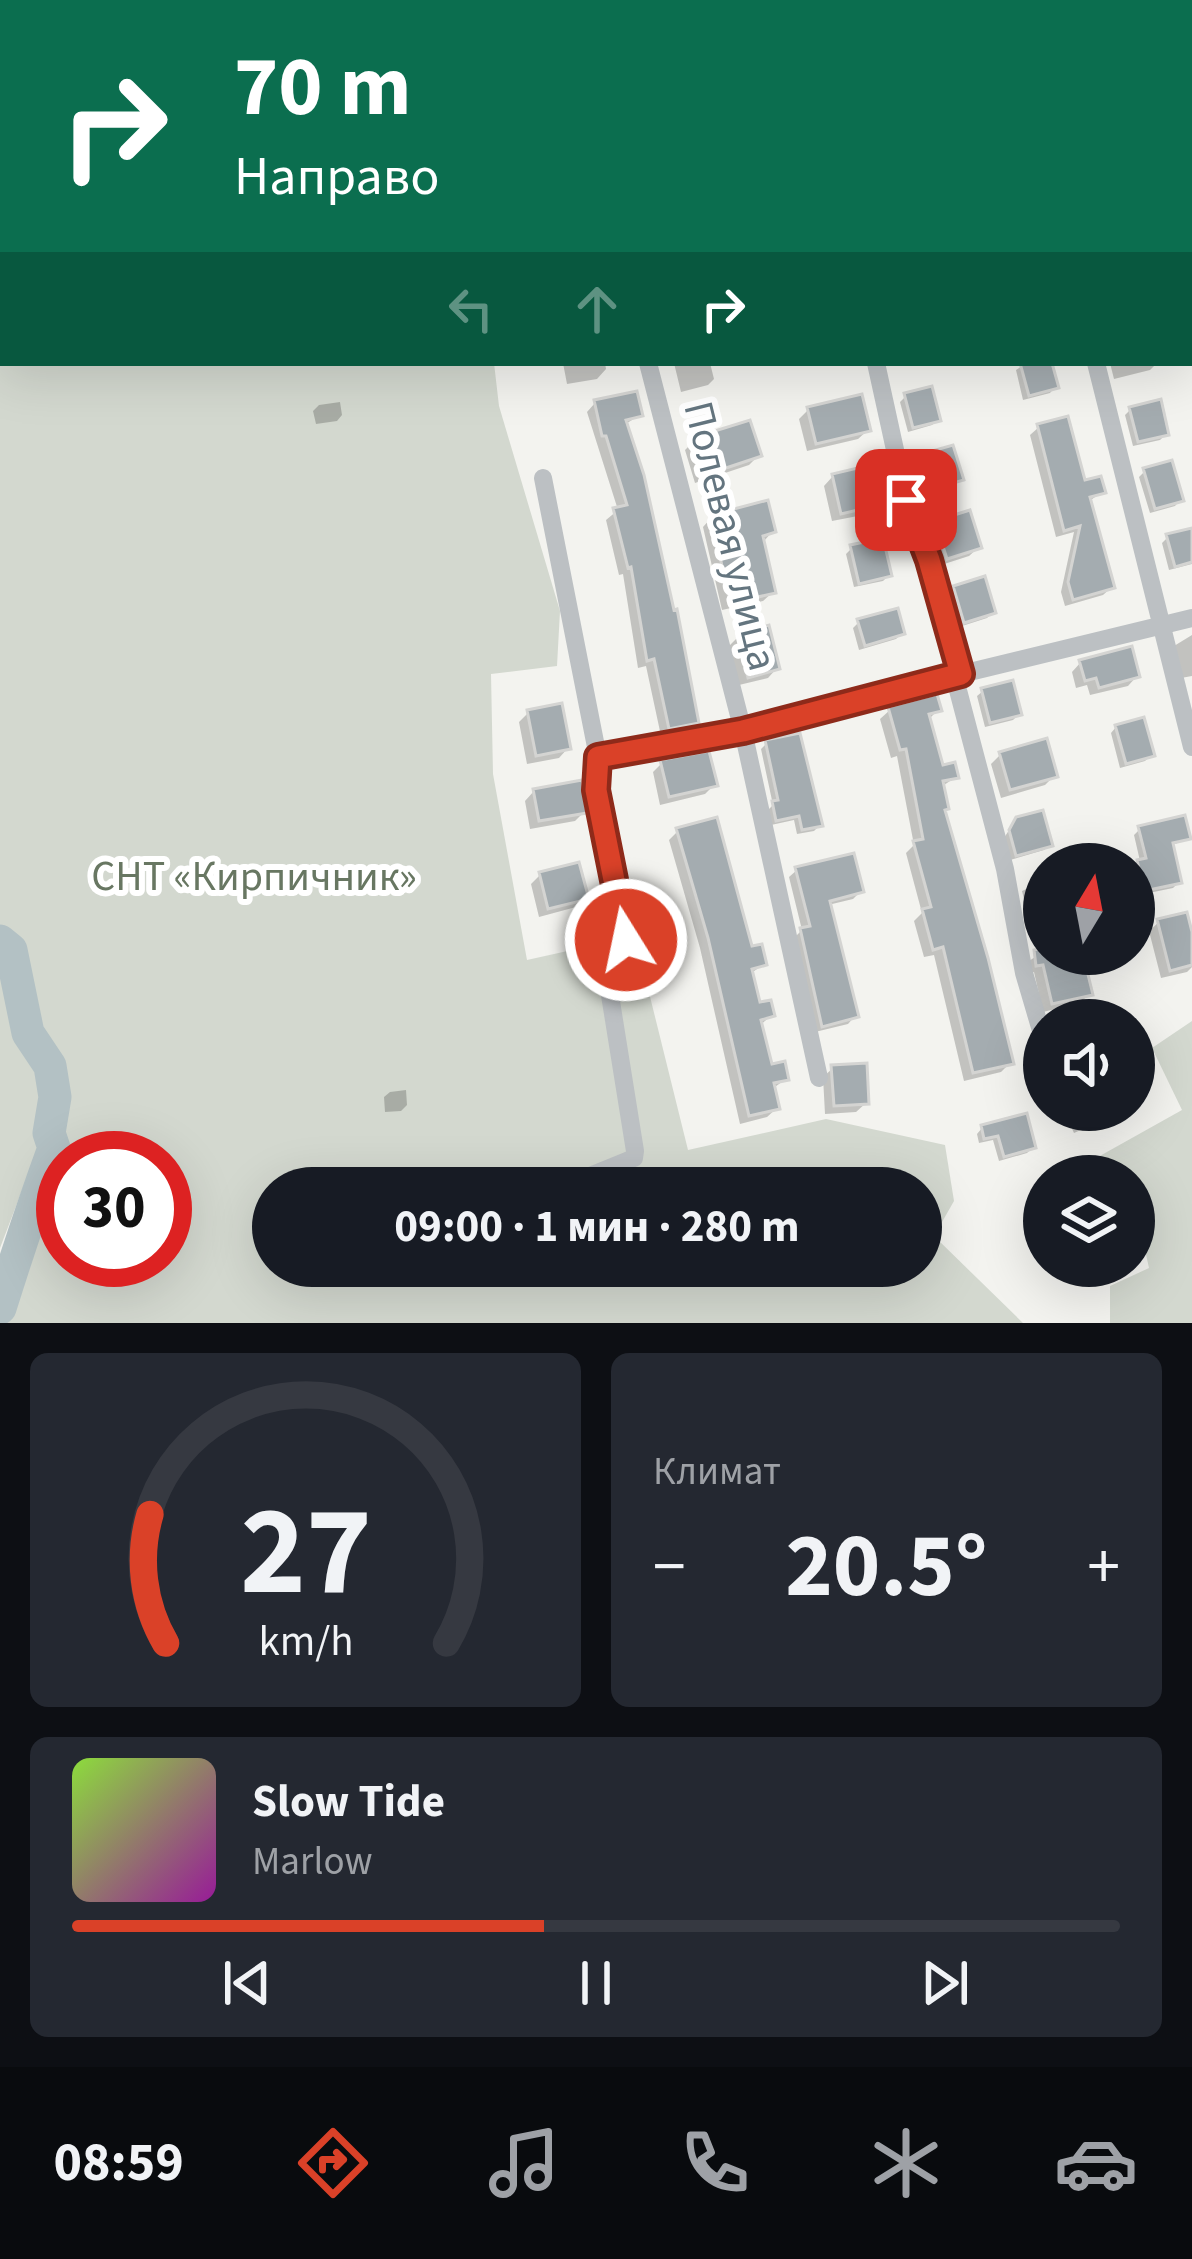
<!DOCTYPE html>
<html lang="ru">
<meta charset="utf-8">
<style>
:root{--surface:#171b24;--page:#242831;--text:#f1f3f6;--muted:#9ea1a6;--line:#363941;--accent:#da4128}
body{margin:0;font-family:"Source Sans 3",sans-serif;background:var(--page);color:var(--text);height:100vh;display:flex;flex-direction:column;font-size:45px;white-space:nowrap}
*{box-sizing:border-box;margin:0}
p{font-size:39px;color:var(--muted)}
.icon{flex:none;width:66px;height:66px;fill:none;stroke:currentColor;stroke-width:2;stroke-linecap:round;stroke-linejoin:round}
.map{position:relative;height:1323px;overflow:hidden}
.sheet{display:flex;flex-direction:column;gap:30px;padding:30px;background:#0d0f14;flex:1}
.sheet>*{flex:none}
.banner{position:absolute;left:0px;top:0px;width:1194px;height:366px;box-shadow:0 12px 48px #0002;background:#0b6e4f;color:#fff;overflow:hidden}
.needle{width:78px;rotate:10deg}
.buttons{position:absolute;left:1023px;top:843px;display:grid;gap:24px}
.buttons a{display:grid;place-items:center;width:132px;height:132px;border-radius:50%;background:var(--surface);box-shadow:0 12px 48px #0002;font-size:60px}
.speed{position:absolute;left:36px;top:1131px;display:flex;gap:24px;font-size:60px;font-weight:700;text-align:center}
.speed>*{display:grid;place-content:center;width:156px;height:156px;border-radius:50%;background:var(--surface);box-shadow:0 12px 48px #0002;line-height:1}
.speed .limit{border:18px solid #d22;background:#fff;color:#111}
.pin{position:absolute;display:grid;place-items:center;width:102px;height:102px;color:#fff;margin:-51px;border-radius:24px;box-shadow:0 6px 18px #0006}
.me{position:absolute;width:132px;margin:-66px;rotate:350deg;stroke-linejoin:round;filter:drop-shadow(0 0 9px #0008)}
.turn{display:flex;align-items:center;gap:42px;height:252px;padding:0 36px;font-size:54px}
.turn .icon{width:156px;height:156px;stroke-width:2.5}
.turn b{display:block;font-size:84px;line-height:102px}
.lanes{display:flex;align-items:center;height:114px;padding:0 36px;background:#0003;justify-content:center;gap:60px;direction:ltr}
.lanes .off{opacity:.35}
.big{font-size:90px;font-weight:700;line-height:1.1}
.sheet .widget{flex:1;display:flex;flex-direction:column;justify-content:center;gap:18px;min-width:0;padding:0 42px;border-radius:18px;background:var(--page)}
.sheet .dial{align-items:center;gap:0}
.dial svg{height:312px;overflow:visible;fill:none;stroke:var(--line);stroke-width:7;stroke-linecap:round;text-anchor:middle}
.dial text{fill:var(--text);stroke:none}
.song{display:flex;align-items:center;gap:36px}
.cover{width:144px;height:144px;border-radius:18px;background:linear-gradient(135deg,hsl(90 70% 55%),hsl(300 70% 35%))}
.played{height:12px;border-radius:6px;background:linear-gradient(90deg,var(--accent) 45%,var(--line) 45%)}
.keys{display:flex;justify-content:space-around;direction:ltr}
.heat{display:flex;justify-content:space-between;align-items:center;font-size:66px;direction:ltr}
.sheet .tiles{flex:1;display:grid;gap:30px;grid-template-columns:1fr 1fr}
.widget:last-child{grid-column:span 2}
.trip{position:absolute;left:252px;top:1167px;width:690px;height:120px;border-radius:60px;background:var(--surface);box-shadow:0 12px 48px #0002;font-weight:700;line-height:120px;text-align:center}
.tabs{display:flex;height:192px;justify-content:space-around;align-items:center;background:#090b0e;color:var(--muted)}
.tabs .icon{width:84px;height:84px}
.tabs .on{color:var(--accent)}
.tabs b{font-size:54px;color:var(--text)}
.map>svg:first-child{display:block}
</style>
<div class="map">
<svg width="1192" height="1323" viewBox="0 0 1192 1323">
<rect width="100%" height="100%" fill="#f3f3ef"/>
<path fill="#d3d8cf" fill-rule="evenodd" d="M0 0H785L786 3H3V363H494L499 406 560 611 557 666 491 674 493 774 527 960 635 936 688 1150 826 1119 945 1145 954 1201 934 1236 1023 1323H0V1308C17 1254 35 1200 54 1148L49 1133 55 1097 50 1066 28 1033 11 950 0 941ZM63 1158H165V1260H63ZM273 1188H921V1266H273Z
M0 945 7 952 23 1033 46 1068 51 1096 45 1130 0 1248Z
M1192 1021V1323H1110V1286L1149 1268 1139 1223 1134 1226V1176H1064L1182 1110 1152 1048Z"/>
<path fill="#0003" d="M841 0H879V3H842Z
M958 0H999L996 3Z
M1131 0H1167L1164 3Z
M563 363H605L606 369 597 379 567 384Z
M674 363H710L714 379 708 385 681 392Z
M1049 363 1055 387 1050 393 1023 400 1016 370 1027 363Z
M1110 363H1155V365L1150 370 1114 379Z
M906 396 938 420 932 425 908 432 900 402Z
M340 402 342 415 337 421 316 424 313 411 319 405Z
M595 403 640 415 624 425 696 722 687 731 661 736 646 666 638 668 623 574 619 575 606 520 618 510 587 412Z
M1131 409 1166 434 1160 440 1133 446 1125 415Z
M808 410 868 430 858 439 807 451 799 419Z
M1039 427 1083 484 1102 492 1088 502 1112 587 1103 595 1065 606 1061 592 1074 532 1056 537 1030 435Z
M694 441 758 456 749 465 695 483 685 450Z
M920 458 960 479 955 485 923 494 914 463Z
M1145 471 1180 500 1175 506 1150 513 1139 477Z
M833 476 872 505 863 515 832 521 824 486Z
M712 517 773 531 764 541 773 592 763 601 722 610 703 527Z
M937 524 979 547 969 556 938 566 928 533Z
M1168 537H1192V564L1169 570 1162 543Z
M852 548 889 575 883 581 854 587 846 554Z
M955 589 993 612 987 618 959 627 949 594Z
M859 622 902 633 896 639 859 650 853 628Z
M1192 635V676L1181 678 1174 646Z
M738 637 777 668 768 678 739 685 729 646Z
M1081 662 1137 676 1128 686 1090 695 1087 685 1076 688 1072 672Z
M983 691 1019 714 1013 720 985 727 977 696Z
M890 710H938L928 720 941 769 956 777 941 787 942 811 1010 1063 1001 1072 964 1081 934 955 924 957 914 921 922 913 906 853 914 845 897 756 891 758 880 719Z
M528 713 568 748 559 758 527 764 519 722Z
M1116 727 1151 755 1145 761 1120 768 1111 733Z
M767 743 820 825 814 831 797 834 794 820 771 825 768 810 773 805 761 749Z
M1001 754 1054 776 1045 785 1001 798 991 764Z
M662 763 714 785 705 794 660 805 653 772Z
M534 791 584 812 575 821 530 829 525 801Z
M1011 827 1049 845 1044 850 1010 860 1004 838Z
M1140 829 1188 838 1171 846 1179 882 1173 888 1139 895 1134 868 1140 861 1134 835Z
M678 831 750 949 764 964 750 974 758 1006 772 1015 759 1026 770 1068 786 1079 772 1089 777 1108 767 1117 740 1124 700 948 669 840Z
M797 870 860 892 853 899 828 905 855 1016 848 1024 815 1032 794 938 802 930 789 877Z
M540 875 586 898 576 907 539 917 531 884Z
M1044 881V916L1029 920 1022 891Z
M1159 922 1192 944V967L1187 972 1161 978 1149 931Z
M1044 951 1080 954 1089 994 1080 1003 1043 1012 1034 972 1028 974 1026 963Z
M833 1068 866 1103 856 1112 825 1114 823 1077Z
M406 1090 407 1105 401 1111 385 1112 384 1097 390 1092Z
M1063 1110H1107L1108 1113 1099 1122 1074 1133Z
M982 1128 1033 1147 1027 1153 999 1161 993 1140 979 1143 977 1134Z"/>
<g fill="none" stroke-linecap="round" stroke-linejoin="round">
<path stroke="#b3c1c4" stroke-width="33" d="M0 941 11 950 28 1033 50 1066 55 1097 49 1133 54 1148C35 1200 17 1254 0 1308"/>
</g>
<path fill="#a4acb0" stroke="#d4d4d2" stroke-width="3" d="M1020 363H1052L1059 388 1029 396Z
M932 386 941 421 913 428 904 393Z
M637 391 643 416 626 420 644 475 674 610 677 609 699 723 669 729 654 659 647 661 631 567 628 568 613 508 627 505 606 436H602L594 400Z
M862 394 871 431 816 444 807 407Z
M1161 399 1169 435 1138 442 1129 407Z
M1068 416 1085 480 1101 476 1106 493 1090 497 1115 588 1073 600 1068 582 1080 526 1064 531 1037 424Z
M750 420 762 456 705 475 692 438Z
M953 445 964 480 928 490 918 455Z
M1172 460 1184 501 1155 509 1143 468Z
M866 466 875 506 841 514 832 474Z
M768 500 776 532 763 536 776 593 730 603 711 515Z
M970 510 982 548 947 559 935 521Z
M1192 528V562L1175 567 1166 534Z
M883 538 892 576 859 584 850 545Z
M985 576 996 613 964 623 953 586Z
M898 608 905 634 865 646 857 619Z
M769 625 780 669 748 678 737 634Z
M1132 646 1140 677 1099 688 1096 678 1085 681 1079 660Z
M1013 680 1022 715 990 723 981 688Z
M937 694 942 711 929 714 943 765 955 762 959 778 943 781 949 809 945 810 988 958 1014 1064 973 1073 943 947 933 950 922 909 931 907 913 841 923 839 906 749 900 750 888 707Z
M562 703 571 749 536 756 527 710Z
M1144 717 1155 756 1126 764 1115 725Z
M800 733 823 826 802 830 799 816 776 821 772 801 778 800 765 740Z
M1047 738 1058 777 1010 790 999 752Z
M709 751 718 786 669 797 660 760Z
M582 780 587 813 539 821 533 789Z
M1043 810 1053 846 1016 856 1009 830 1016 817Z
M1185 815 1191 839 1173 843 1182 883 1144 891 1137 860 1146 858 1138 826Z
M717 817 752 946 762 944 767 965 752 969 760 1002 771 1000 775 1016 761 1020 772 1064 785 1061 789 1080 774 1083 780 1109 749 1116 708 938 676 828Z
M854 853 864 892 830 901 859 1017 822 1027 800 928 810 926 795 867Z
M579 862 589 899 548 909 539 872Z
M1187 912 1192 932V965L1170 971 1157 919Z
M1044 948V954H1083L1093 995 1052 1004 1043 965 1036 966 1034 950Z
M867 1063 869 1104 834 1106 831 1065Z
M1027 1113 1036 1148 1004 1157 998 1136 984 1139 981 1125Z"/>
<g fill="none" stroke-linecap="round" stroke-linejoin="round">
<path stroke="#bcc0c3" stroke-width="18" d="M938 0V3
M1075 3 1079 0
M648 363 743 731 819 1078
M876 363 906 500 929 560 961 674
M1096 363 1192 747
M543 478 598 757 596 789 627 931 626 940 605 964 635 1151 634 1158 580 1180 544 1188
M954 675 1005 869 1024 973 1044 1041
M598 757 743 731 817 709 1192 618"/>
</g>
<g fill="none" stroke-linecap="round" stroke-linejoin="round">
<defs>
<path id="route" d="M626 940 596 790 598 757 743 731 961 674 929 560 906 500"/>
</defs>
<use href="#route" stroke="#8e2a1a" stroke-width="30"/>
<use href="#route" stroke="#da4128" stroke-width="21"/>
</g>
<g text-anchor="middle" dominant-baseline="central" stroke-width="12" stroke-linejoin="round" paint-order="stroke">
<g font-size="42" fill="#64757f" stroke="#fff">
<text transform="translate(730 536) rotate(76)">Полевая улица</text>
</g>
<g font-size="42" fill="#687762" stroke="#fff">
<text x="254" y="877">СНТ «Кирпичник»</text>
</g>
</g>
</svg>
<div class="buttons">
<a><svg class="needle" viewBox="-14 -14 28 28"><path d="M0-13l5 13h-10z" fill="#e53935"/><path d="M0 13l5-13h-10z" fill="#9ea1a6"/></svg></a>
<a><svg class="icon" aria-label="sound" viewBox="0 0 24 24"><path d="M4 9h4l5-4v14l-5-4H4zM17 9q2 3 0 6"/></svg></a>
<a><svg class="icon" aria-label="layers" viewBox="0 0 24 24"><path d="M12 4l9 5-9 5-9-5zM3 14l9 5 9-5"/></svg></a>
</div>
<div class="speed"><div class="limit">30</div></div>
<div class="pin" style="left:906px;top:500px;background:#d93025"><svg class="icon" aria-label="arrive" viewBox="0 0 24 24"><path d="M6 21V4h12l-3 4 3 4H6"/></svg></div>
<svg class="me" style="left:626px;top:940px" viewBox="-20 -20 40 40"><circle r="17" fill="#da4128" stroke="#fff" stroke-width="3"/><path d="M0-11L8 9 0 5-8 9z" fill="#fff"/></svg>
<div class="trip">09:00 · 1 мин · 280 m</div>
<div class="banner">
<div class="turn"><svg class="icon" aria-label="right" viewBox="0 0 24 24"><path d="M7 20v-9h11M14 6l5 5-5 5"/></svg><div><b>70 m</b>Направо</div></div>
<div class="lanes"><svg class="icon off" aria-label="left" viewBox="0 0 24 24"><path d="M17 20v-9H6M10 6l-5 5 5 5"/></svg><svg class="icon off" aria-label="ahead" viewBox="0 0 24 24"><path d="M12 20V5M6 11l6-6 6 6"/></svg><svg class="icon" aria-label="right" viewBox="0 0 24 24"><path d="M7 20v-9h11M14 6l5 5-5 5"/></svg></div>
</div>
</div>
<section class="sheet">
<div class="tiles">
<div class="widget dial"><svg viewBox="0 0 100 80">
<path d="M14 69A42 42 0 1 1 86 69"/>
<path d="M14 69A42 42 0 0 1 10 36" stroke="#da4128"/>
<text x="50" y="56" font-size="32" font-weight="700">27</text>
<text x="50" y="72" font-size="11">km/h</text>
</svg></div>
<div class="widget"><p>Климат</p>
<div class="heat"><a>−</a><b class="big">20.5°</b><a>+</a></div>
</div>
<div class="widget">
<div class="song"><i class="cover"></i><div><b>Slow Tide</b><p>Marlow</p></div></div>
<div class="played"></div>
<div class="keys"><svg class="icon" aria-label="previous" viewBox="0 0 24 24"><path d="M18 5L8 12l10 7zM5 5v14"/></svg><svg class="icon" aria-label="pause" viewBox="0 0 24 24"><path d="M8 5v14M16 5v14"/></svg><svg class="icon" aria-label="next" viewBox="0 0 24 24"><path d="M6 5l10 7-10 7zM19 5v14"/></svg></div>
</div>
</div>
</section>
<nav class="tabs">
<b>08:59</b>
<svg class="icon on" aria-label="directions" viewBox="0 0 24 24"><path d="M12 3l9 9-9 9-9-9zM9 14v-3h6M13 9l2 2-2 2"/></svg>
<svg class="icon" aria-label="music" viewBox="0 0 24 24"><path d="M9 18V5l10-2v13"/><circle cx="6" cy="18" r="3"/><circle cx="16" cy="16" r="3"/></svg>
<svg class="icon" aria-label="phone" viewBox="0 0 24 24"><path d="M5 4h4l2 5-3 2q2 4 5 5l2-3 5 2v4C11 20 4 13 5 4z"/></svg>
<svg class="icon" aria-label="climate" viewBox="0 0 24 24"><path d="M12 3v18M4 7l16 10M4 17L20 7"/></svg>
<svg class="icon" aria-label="car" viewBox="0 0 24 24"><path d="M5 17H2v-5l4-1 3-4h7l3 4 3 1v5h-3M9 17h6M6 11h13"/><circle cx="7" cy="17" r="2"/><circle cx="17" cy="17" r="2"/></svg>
</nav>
